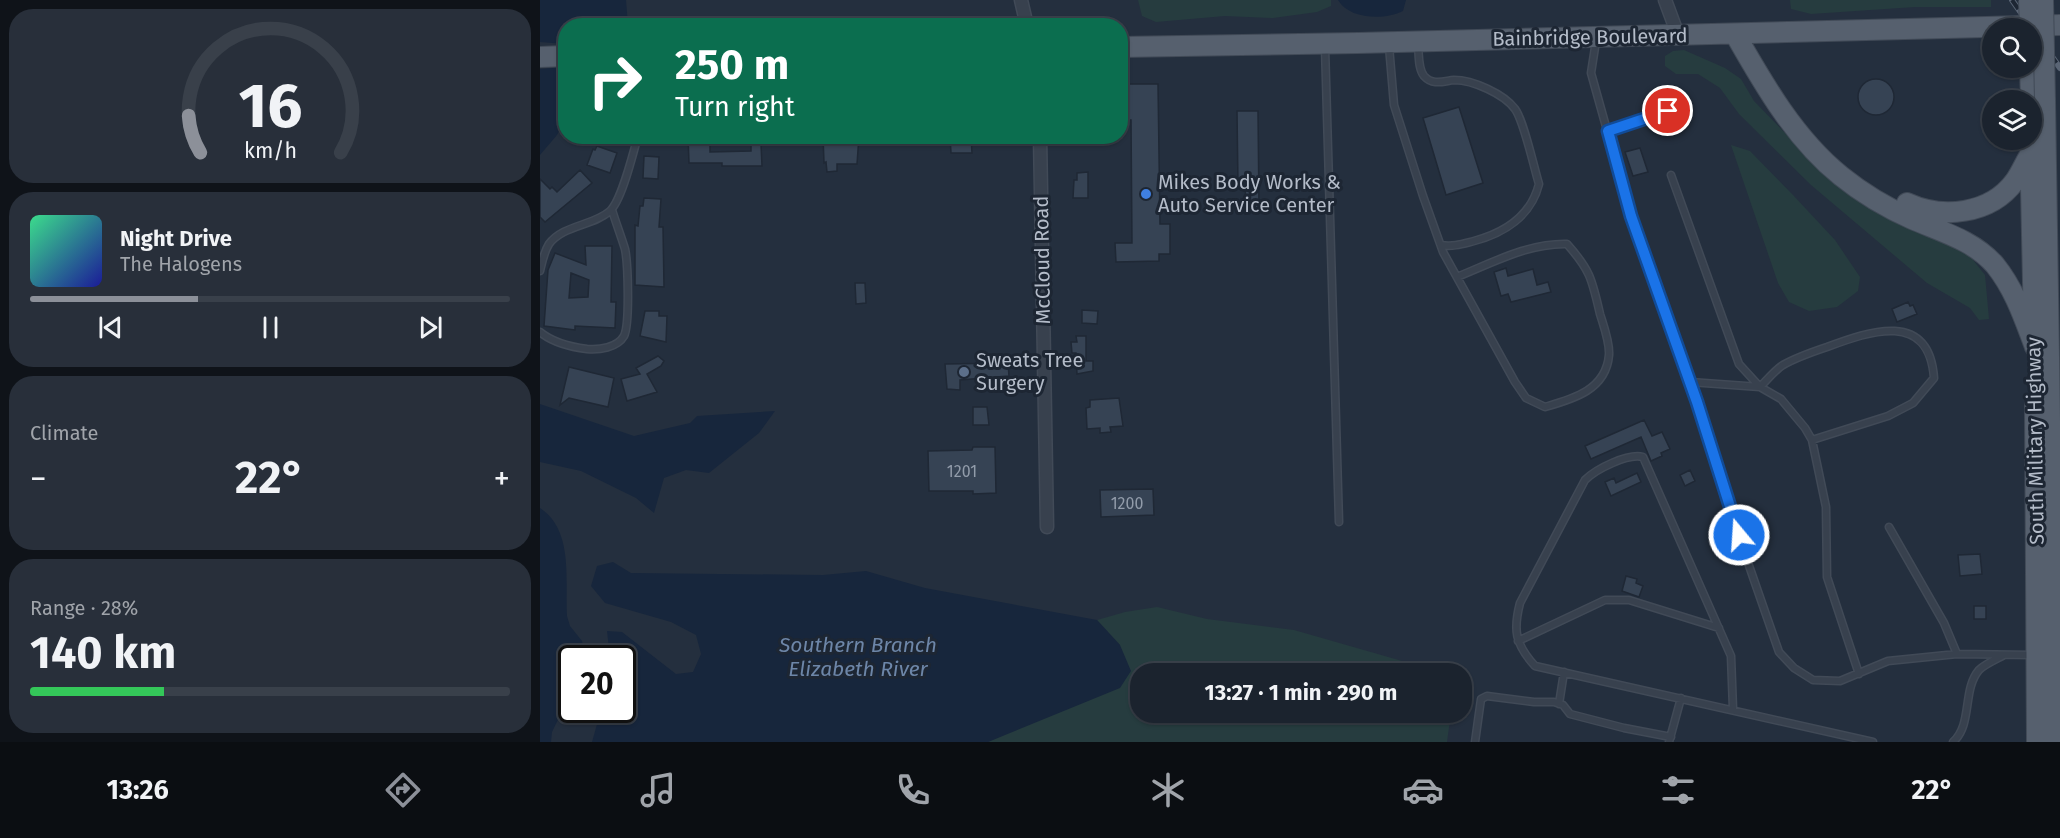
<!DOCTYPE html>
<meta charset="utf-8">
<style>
:root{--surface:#1b232e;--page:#282f3a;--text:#f1f3f6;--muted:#a0a4aa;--line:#39404a;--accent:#8c9099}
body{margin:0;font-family:"Fira Sans",sans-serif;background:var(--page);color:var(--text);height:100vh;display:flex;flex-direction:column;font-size:22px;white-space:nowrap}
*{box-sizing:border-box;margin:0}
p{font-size:20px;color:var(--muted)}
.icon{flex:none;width:33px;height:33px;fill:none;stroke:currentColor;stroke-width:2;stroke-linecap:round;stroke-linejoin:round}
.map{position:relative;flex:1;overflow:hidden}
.panel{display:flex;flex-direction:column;gap:9px;padding:9px;background:#0f1319;width:540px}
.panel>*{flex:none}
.guide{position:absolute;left:18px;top:18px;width:570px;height:126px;border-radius:24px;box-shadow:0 2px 4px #0004,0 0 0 2px var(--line);background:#0b6e4f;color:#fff;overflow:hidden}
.buttons{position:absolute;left:1442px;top:18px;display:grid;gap:12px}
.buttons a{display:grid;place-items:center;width:60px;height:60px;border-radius:50%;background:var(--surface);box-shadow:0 2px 4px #0004,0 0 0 2px var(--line);font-size:30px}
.speed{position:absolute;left:18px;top:645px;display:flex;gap:12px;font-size:30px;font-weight:700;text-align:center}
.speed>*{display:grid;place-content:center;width:78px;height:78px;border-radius:50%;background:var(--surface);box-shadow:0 2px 4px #0004,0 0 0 2px var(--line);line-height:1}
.speed .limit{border:3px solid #111;border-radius:9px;background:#fff;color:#111}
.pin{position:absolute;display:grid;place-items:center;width:51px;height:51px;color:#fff;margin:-26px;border:3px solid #fff;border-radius:50%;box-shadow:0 2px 6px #0007}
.me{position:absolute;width:66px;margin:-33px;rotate:342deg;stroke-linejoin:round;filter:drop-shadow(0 0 4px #0008)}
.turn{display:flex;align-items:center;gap:21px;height:126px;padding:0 18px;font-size:27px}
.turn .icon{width:78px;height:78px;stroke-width:2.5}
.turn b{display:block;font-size:42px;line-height:51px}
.big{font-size:45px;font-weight:700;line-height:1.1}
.panel .widget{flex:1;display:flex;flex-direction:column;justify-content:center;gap:9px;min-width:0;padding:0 21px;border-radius:24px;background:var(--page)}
.panel .dial{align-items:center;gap:0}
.dial svg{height:156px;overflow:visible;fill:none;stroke:var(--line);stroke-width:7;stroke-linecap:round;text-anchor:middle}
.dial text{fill:var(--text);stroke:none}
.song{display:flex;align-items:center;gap:18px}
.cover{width:72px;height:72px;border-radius:9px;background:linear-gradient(135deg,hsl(150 70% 55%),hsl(240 70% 35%))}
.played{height:6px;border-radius:3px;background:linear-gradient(90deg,var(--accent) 35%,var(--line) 35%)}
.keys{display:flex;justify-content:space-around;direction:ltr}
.heat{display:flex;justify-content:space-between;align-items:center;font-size:33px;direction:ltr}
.charge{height:9px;border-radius:4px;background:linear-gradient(90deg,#34c759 28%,var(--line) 0)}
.trip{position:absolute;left:590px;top:663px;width:342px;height:60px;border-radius:24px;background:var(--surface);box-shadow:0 2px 4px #0004,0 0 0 2px var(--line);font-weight:700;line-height:60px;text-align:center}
.dock{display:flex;height:96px;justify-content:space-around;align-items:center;background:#0b0e12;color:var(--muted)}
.dock .icon{width:42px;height:42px}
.dock .current{color:var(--accent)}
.dock b{font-size:27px;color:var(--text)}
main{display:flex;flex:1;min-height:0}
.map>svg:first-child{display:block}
</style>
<main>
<section class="panel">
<div class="widget dial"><svg viewBox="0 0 100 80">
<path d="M14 69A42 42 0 1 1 86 69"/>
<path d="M14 69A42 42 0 0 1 8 50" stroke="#8c9099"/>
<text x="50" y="56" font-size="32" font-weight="700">16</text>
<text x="50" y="72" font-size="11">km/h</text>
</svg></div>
<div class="widget">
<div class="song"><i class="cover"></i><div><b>Night Drive</b><p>The Halogens</p></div></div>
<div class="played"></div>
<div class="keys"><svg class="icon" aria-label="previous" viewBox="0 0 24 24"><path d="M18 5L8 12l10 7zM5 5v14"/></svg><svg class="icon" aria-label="pause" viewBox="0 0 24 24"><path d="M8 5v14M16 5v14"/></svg><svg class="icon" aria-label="next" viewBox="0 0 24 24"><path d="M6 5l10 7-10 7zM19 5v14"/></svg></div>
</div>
<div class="widget"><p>Climate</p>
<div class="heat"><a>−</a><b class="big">22°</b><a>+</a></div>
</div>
<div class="widget"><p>Range · 28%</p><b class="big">140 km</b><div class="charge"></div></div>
</section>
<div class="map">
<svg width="1520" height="742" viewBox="0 0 1520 742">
<rect width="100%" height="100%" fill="#242f3e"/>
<path fill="#263c3f" d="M598 0H791V6L777 12 733 18 685 16 616 22 602 16Z
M1250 0H1451V7H1375L1271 14 1251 9Z
M1144 50 1185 68 1201 79 1214 101 1287 176 1325 206 1371 229 1426 251 1445 275 1449 319 1439 320 1430 308 1387 283 1271 185 1199 114 1180 88 1158 74H1136L1125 66V56L1133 51Z
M1191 145 1210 151 1253 195 1295 240 1320 277 1318 291 1297 307 1269 311 1249 302 1238 283Z
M617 607 667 619 754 630 904 673 600 674V712L911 713 907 742H448L465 734 580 645 557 620 585 612Z"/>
<path fill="#17263c" d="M0 0H86L88 25 26 26 25 44 0 42Z
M798 0H866L863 11C845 20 810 20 798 0Z
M25 67V120L17 135 0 155V69Z
M0 404 94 436 150 423 157 416 235 411 219 433 169 473 146 470 124 478 114 513 96 498 41 471 0 462Z
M0 508C34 530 25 581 27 616L30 626 42 641 46 658H32L31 693 12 732 11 742H0Z
M73 562 91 573 283 575 326 571 385 588 557 620 580 645 591 671 580 688 448 742H52L61 710H82V658H70L67 631 82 632 136 674 153 672 161 654 156 635 131 622 65 603 51 586 57 566Z"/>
<path fill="#364354" stroke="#1f2835" stroke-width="1.5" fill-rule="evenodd" d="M1318 97a18 18 0 1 1 36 0a18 18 0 1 1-36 0Z
M580 84H618L620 224H630V254H619V261L576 262 575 243H592L591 120H580Z
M919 107 943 183 906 195 883 118Z
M697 111H718L719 208H706L705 185H698Z
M148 136H170V152L211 151V145L221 144 222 166H182V163H149Z
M283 136H319L317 164H297V171L287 172 286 162 284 163Z
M410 136H431L432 153H411Z
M57 146 77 153 70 173 47 165 53 149 55 150Z
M1100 148 1108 172 1093 176 1085 152Z
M104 156 119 157 118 179 103 178Z
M40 170 52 183 5 222 0 217V179L10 189 12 187 17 192Z
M548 172V198H533L534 180H537V173Z
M104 198 121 199 119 227H123L124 287 95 285V225L98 226 100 206H103Z
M45 246H72L71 302H76L75 328 35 326V330L4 326 8 270 15 253 46 265ZM31 273 49 280 48 297 29 298Z
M966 268 968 276 993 269 997 285 1008 282 1011 292 971 302 968 294 961 296 954 272Z
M315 283H325L326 303 316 304Z
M1368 302 1370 306 1373 305 1377 314 1357 322 1352 309Z
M542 310 558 311 557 324 542 323Z
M105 311H119V316H127L126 342 100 336Z
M536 336H546V361H553V371L537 374 536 353H532L531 342H537Z
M118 356 124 361 121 366 107 374 117 392 87 401 81 379 100 374 96 368Z
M468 363 469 376 420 380V390L407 389 405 364Z
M29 367 74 378 68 407 29 398 20 405Z
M579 398 583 426 570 427 571 432 560 433V428L547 429 546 408 550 407V400Z
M433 407H447L449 425H433Z
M1104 420 1112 436 1122 432 1130 449 1121 453 1122 456 1111 461 1101 437 1051 459 1045 446Z
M433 447H455L456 493 433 494V491H389L388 451 432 450Z
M1150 470 1155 481 1145 486 1140 475Z
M1097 473 1101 482 1071 496 1065 482 1074 478 1076 483Z
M613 489 614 515 561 517 560 490Z
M1440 554 1442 574 1420 576 1418 555Z
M1086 576 1097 579 1096 583 1103 586 1099 597 1082 591Z
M1434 606H1446V619H1434Z"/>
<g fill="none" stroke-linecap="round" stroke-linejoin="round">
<defs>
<path id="lane" d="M1056 41 1051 73 1091 216 1157 402 1206 557 1239 652 1254 668 1273 680 1300 681 1348 661 1417 654 1493 655
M878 45C879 54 878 69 884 76 893 86 904 81 914 80 933 80 964 94 975 109 984 121 994 168 999 184 991 216 964 233 934 241 922 244 913 247 901 245
M849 46 854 105 883 196 903 252 975 382 986 398 1005 407C1033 399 1066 390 1069 355 1070 343 1064 327 1060 314 1052 280 1051 271 1027 244 988 243 952 263 917 277
M785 47 799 522
M1068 131 1147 104
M1131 175 1199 364 1220 387C1227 380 1235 370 1243 365 1257 357 1272 352 1287 347 1330 331 1389 310 1394 378L1373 403 1348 416 1272 440
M0 271C2 262 4 252 9 244 23 225 53 226 70 211 82 200 93 153 98 136
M0 332C12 342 31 347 47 349 59 350 77 348 84 336 90 324 88 263 85 249 81 236 76 223 72 210
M1150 382 1220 387 1241 399 1265 428 1272 440 1286 507 1287 577 1319 674
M1349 527 1404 623 1417 654
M978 641 1065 600H1089L1179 628
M1019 704 1024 672
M1193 709 1191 656 1103 457C1088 453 1056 469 1045 480L980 603C973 630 975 644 995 666L1333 742
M935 742 941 699 947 696 994 702H1014L1023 705 1030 714 1084 728 1131 737
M1129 742 1141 698
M1413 742C1433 724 1422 690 1439 670 1445 664 1457 659 1464 655"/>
<path id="street" d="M481 0 487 26
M1125 0 1138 35
M500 136 507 527"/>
<path id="primary" d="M1195 34C1224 85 1255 139 1301 176 1322 193 1347 208 1372 219 1402 232 1433 240 1455 265 1475 290 1484 318 1495 347
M580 47 818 43 1520 25
M0 57 26 56
M1490 68 1491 100
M1505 101 1515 742
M1490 140 1494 329
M1367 203C1402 219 1450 215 1475 181 1480 174 1484 165 1489 156
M1495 406 1497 742"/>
</defs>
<use href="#lane" stroke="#414a57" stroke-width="9"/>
<use href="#street" stroke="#414a57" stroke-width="15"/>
<use href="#primary" stroke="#414a57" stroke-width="22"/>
<use href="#lane" stroke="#38414e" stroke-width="6"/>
<use href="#street" stroke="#38414e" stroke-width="12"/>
<use href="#primary" stroke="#56606e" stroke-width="20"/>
<defs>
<path id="rail" d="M1472 0 1520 68"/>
</defs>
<use href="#rail" stroke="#5a6575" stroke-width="6"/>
<use href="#rail" stroke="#1d2633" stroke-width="4" stroke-dasharray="11" stroke-linecap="butt"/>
<defs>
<path id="primary-bridge" d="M1489 0 1490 28
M1503 0 1505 101"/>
</defs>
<use href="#primary-bridge" stroke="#414a57" stroke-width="22" stroke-linecap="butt"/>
<use href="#primary-bridge" stroke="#56606e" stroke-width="20"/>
</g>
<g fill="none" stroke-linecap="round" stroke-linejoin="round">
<defs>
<path id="route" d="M1128 111 1068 131 1091 216 1157 402 1199 535"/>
</defs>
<use href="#route" stroke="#114b97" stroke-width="15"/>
<use href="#route" stroke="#1a73e8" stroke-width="10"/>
</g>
<circle fill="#3f7fe0" stroke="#1d2633" stroke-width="2" cx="606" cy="194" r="6"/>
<circle fill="#5c6f8a" stroke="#1d2633" stroke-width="2" cx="424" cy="372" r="6"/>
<g text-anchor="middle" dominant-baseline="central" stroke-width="6" stroke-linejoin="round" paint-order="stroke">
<g font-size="16" fill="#929caa">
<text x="422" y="471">1201</text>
<text x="587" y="503">1200</text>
</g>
<g font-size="20" fill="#b4bcc9" stroke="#1d2633">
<text transform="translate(1050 37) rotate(-1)">Bainbridge Boulevard</text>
<text transform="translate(502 260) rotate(-91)">McCloud Road</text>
<text transform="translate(1495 441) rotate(-91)">South Military Highway</text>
</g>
<g font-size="20" fill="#b4bcc9" stroke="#1d2633" text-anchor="start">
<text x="618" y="182">Mikes Body Works &amp;<tspan x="618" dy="23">Auto Service Center</tspan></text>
<text x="436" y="360">Sweats Tree<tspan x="436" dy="23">Surgery</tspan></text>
</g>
<g font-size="21" font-style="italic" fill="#6d86a8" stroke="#1d2633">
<text x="318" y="645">Southern Branch<tspan x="318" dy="24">Elizabeth River</tspan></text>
</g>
</g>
</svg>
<div class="buttons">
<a><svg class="icon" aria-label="search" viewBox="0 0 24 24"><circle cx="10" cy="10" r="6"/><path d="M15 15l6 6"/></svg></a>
<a><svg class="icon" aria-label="layers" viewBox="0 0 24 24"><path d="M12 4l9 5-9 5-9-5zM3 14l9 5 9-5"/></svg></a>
</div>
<div class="speed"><div class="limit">20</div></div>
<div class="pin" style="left:1128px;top:111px;background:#d93025"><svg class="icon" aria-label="arrive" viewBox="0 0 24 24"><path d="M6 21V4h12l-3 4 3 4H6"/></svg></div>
<svg class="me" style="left:1199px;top:535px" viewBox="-20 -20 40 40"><circle r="17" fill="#1a73e8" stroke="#fff" stroke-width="3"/><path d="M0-11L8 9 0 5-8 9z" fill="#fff"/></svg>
<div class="trip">13:27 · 1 min · 290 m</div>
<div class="guide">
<div class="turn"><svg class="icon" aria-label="right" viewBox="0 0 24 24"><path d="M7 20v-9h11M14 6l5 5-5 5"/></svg><div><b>250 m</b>Turn right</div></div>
</div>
</div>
</main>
<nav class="dock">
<b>13:26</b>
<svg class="icon current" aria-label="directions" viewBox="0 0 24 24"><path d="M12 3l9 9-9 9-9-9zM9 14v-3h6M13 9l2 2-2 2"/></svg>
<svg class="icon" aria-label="music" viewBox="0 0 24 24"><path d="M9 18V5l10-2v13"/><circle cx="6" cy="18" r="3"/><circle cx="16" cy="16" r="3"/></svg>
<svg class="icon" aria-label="phone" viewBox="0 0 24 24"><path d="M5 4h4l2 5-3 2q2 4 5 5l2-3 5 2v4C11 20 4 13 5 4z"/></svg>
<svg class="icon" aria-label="climate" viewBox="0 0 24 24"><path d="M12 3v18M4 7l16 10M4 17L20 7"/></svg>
<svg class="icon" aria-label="car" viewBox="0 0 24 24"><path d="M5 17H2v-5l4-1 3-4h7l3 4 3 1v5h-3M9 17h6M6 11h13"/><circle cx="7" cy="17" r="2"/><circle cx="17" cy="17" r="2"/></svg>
<svg class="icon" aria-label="filters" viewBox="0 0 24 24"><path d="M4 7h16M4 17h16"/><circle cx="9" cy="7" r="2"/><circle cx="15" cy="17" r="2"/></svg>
<b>22°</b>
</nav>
